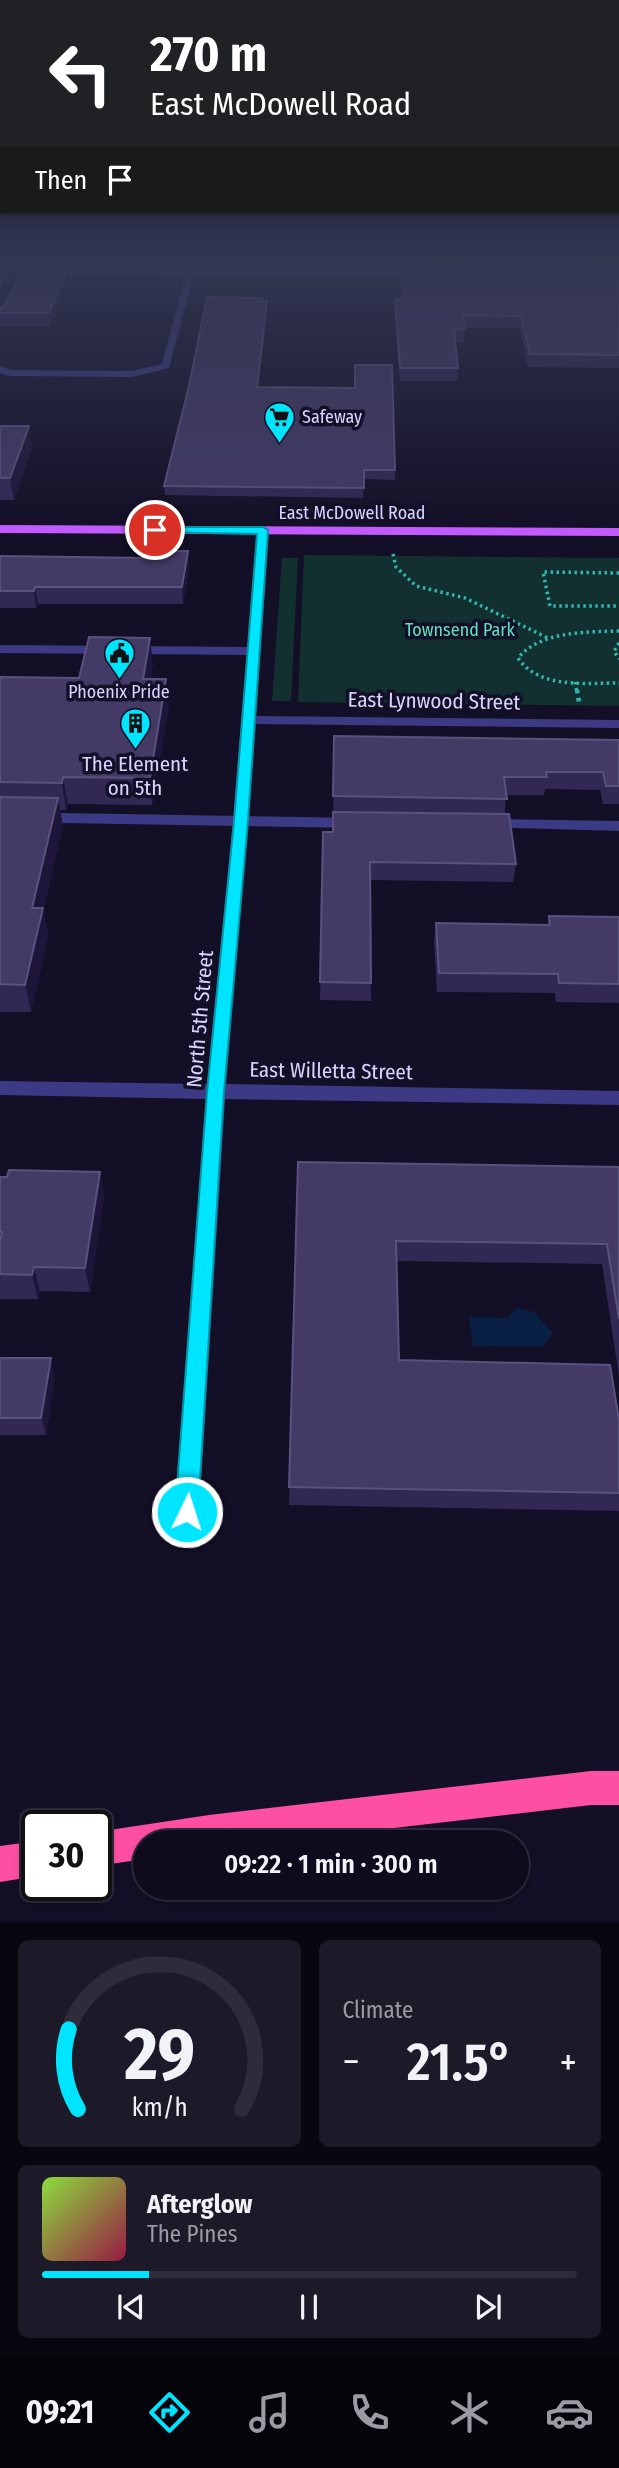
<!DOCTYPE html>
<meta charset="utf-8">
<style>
:root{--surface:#0e0b1c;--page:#1c1929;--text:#f1f3f6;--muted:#9b9ba3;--line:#2e2b3b;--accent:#00e5ff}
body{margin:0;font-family:"Fira Sans Condensed",sans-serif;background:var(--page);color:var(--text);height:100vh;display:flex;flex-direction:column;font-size:26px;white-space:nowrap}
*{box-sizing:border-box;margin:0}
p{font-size:23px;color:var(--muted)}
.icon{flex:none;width:38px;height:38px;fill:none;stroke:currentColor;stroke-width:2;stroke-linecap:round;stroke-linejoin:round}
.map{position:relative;height:1922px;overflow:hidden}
.sheet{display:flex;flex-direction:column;gap:18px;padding:18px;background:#08060f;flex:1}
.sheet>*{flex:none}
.top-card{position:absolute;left:0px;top:0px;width:620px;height:214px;box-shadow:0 4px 10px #0003,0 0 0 2px var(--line);background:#202124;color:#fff;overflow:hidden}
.speed{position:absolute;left:21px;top:1810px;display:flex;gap:14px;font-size:35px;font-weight:700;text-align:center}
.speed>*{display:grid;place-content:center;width:91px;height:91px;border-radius:50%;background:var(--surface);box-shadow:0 4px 10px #0003,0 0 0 2px var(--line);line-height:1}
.speed .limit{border:4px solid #111;border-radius:10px;background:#fff;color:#111}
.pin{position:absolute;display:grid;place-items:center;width:60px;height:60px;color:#fff;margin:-30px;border:4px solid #fff;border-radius:50%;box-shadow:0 2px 7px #0007}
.me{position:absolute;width:77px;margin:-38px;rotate:4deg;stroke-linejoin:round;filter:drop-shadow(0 0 5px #0008)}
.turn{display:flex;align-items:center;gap:24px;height:147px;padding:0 35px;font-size:32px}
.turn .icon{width:91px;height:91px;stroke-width:2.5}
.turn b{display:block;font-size:49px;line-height:60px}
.then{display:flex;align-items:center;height:66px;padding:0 35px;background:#0003;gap:14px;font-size:26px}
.big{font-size:52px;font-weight:600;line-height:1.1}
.sheet .widget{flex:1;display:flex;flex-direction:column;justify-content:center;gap:10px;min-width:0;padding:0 24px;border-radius:10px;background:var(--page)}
.sheet .dial{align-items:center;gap:0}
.dial svg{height:182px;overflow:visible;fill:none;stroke:var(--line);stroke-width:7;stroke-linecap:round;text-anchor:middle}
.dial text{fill:var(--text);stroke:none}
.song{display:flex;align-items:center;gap:21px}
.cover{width:84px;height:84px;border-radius:10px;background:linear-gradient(135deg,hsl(90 70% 55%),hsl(340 70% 35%))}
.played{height:7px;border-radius:4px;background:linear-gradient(90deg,var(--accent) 20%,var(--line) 20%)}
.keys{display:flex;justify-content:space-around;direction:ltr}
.heat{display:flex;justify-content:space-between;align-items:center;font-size:38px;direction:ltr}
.sheet .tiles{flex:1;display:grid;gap:18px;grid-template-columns:1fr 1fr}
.widget:last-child{grid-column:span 2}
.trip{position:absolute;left:133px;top:1830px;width:396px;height:70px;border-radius:35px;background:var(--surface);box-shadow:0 4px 10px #0003,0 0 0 2px var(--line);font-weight:600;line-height:70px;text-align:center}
.tabs{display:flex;height:112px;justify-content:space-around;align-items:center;background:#06040b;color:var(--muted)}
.tabs .icon{width:49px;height:49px}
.tabs .active{color:var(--accent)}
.tabs b{font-size:32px;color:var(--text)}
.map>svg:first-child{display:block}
</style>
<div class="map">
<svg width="619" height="1922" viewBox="0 0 619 1922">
<rect width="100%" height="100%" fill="#130f26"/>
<path fill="#12302f" d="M304 555 619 558V706L298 702Z
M282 558H298L291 701H272Z"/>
<path fill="#0a1f44" d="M517 1308 534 1312 553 1333 542 1347 473 1346 469 1317 508 1318Z"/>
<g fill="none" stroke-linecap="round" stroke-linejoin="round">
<path stroke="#2fb8b0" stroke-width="3.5" stroke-dasharray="2.5 3.5" stroke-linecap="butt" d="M393 554 396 567 416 586 465 598 550 639
M619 573 543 572 550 606H619
M619 631C587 632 540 631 518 658 539 689 585 683 619 683
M619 643 614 651 619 659
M575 682 577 692"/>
<path stroke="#2fb8b0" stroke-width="4.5" stroke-dasharray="3.5 4.5" stroke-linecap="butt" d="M577 690 579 702"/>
<path fill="#3d3a85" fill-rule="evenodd" d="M190 270 194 273 169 368 132 377 9 376 0 373V366L11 370 132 371 162 364 186 273Z
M0 645 253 647 260 651 253 655 0 653Z
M0 812 357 818 365 823 357 828 0 822Z
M486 819 619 821V831L480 827 478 824 480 821Z"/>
<path fill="#3d3a85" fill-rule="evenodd" d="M0 269 423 271 427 274 423 277 0 275Z
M263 526 269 530 256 716 619 720V728L256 724 226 1084 619 1091V1105L225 1099 199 1512 196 1521 187 1524 178 1521 175 1512 206 1099 0 1095V1081L207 1084 233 821 257 530Z"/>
<path fill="#c25bff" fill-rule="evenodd" d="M0 525 619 528V536L0 533Z"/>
<path fill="#ff4fa3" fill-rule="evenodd" d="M591 1771H619V1805H591L265 1843H145V1859L96 1866V1832L209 1815Z
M37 1841V1876L0 1882V1846Z"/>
</g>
<path fill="#312854" d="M0 261H77L75 267H69L70 278 50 326H0V308L5 305 25 267H12L13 278 0 302Z
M399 261H619V368L528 367 519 328H465L464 342H455L458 368 457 381H400L395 311V299H402L400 280 401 269H399Z
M262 301H267V309L259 387 395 470V480L364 479 363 498 165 495 164 486Z
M0 426 32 447 14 500H0Z
M188 551 189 568 183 604H38L36 608H0V556L147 558Z
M153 664 150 679 169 705 152 805 68 804 66 810H60L63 826 43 910 48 936 31 1012H0V677L79 678Z
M334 736 619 740V804H603L600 790 545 789 544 795H506L505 814 516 864 513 882 370 880 371 1001 320 1000 323 832H333Z
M549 916 619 917V1003L556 1002 555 993 437 992 434 942 436 923 547 925Z
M298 1162 619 1167V1376L602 1264 397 1261 399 1360 619 1420V1511L289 1505Z
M100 1172 104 1197 90 1292 40 1291 38 1299H0V1177Z
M0 1358 55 1376 46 1435H0Z"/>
<path fill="#1d163a" d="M11 265 13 278 0 302V286Z
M69 266 70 278 50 326 49 313Z
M267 301V309L258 396 257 387Z
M29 426 32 447 14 500 10 478Z
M188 551 189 568 183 604 182 587Z
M35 587 38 604 36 608 34 591Z
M150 638 153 664 145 705 143 679Z
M166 679 169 705 152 805 150 778Z
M63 777 68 804 66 810 62 783Z
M58 798 63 826 43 910 48 936 31 1012 25 985 32 908Z
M100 1172 104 1197 90 1292 85 1268Z
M34 1267 40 1291 38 1299 32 1275Z
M51 1358 55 1376 46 1435 41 1418Z"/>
<path fill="#433a66" stroke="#5a527e" stroke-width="2" d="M0 265H11L0 286Z
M25 265 69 266 49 313H0V308L5 305Z
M401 268 619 270V355L530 354 521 316 463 315 465 329H454L458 368H400L395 299H403Z
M207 297 262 298V301H267L257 387 355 388V365H392L395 470H364V488L164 486 189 386Z
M0 426H29L10 478H0Z
M155 551H188L182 587H35L34 591H0V556L147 558 154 556Z
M89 637 150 638 143 679H166L150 778 63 777 62 783 0 782V677L79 678Z
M334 736 619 740V786H606L603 772H546L547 777H504L507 799 333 796Z
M0 797 58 798 32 908H43L25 985 0 984Z
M333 812 509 814 516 864 370 862 371 983 320 982 323 832H333Z
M549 916 619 917V984L559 983 558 974 439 973 436 923 550 925Z
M298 1162 619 1167V1319L607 1244 396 1241 399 1360 610 1365 619 1420V1493L289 1487Z
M9 1170 100 1172 85 1268 34 1267 32 1275 0 1274V1241L2 1232H0V1177H7Z
M0 1358H51L41 1418H0Z"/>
<linearGradient id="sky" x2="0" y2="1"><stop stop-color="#0a0815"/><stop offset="0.49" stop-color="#333752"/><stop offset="1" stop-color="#333752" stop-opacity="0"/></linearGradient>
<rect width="619" height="530" fill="url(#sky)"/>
<path fill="#00e5ff" stroke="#0095a6" stroke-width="2" d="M155 527H263L268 530 248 821 224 1092 198 1512 194 1519 187 1523 179 1519 175 1512 207 1092 234 821 257 534 152 532 150 530Z"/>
<defs>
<symbol id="supermarket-pin" viewBox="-11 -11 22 30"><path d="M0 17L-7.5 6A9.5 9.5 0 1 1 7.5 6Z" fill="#00e5ff" stroke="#130f26"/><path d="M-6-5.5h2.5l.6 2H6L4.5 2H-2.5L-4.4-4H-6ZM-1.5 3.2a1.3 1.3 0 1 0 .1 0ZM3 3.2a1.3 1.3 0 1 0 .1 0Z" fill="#111"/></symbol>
<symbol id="civic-pin" viewBox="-11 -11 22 30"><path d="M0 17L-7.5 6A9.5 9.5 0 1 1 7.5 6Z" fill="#00e5ff" stroke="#130f26"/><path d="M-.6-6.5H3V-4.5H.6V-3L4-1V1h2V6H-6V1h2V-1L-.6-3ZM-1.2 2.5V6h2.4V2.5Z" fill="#111"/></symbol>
<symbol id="building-pin" viewBox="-11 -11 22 30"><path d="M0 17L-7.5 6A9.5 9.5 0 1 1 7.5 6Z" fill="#00e5ff" stroke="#130f26"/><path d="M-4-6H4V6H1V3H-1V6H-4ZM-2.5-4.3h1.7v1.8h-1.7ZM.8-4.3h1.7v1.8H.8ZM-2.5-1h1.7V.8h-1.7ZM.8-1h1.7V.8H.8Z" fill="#111"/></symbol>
</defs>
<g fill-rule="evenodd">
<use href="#supermarket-pin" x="262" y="400" width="35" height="47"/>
<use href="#civic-pin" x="102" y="636" width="35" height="47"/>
<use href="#building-pin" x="118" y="706" width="35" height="47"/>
</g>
<g text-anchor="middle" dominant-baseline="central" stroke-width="7" stroke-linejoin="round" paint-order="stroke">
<g font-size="18" fill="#d9d4ff" stroke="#130f26" text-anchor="start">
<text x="302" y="417">Safeway</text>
<text x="119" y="692" text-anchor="middle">Phoenix Pride</text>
</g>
<g font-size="18" fill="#d9d4ff" stroke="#130f26">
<text x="352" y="513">East McDowell Road</text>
</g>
<g font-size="18" fill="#5fe0c0" stroke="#130f26">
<text x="460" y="630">Townsend Park</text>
</g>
<g font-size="21" fill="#d9d4ff" stroke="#130f26">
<text transform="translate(434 701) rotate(1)">East Lynwood Street</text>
<text transform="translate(200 1019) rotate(-85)">North 5th Street</text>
<text transform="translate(331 1071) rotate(1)">East Willetta Street</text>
</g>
<g font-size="21" fill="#d9d4ff" stroke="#130f26">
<text x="135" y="764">The Element<tspan x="135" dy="24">on 5th</tspan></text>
</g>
</g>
</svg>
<div class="speed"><div class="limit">30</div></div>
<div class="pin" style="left:155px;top:530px;background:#d93025"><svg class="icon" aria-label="arrive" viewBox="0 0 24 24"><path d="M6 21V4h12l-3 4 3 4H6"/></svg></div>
<svg class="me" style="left:187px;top:1512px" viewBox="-20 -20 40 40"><circle r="17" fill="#00e5ff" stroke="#fff" stroke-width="3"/><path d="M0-11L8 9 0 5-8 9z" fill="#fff"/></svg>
<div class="trip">09:22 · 1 min · 300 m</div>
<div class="top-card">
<div class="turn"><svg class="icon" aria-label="left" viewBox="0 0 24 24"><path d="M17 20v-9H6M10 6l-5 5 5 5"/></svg><div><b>270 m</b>East McDowell Road</div></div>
<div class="then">Then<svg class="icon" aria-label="arrive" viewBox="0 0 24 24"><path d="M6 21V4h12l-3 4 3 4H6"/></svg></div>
</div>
</div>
<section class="sheet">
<div class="tiles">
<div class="widget dial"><svg viewBox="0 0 100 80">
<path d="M14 69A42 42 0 1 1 86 69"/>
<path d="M14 69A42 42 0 0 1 10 34" stroke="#00e5ff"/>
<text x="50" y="56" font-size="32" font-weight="700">29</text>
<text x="50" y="72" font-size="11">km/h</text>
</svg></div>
<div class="widget"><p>Climate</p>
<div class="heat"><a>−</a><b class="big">21.5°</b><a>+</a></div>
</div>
<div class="widget">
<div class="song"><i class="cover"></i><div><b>Afterglow</b><p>The Pines</p></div></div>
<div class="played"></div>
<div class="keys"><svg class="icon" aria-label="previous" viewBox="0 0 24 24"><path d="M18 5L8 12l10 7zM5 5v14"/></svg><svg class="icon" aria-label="pause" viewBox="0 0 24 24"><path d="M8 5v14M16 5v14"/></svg><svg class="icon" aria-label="next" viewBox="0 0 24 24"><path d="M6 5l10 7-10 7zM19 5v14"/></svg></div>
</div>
</div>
</section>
<nav class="tabs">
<b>09:21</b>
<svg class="icon active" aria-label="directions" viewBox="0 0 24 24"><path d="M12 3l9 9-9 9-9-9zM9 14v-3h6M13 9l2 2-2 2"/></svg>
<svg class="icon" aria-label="music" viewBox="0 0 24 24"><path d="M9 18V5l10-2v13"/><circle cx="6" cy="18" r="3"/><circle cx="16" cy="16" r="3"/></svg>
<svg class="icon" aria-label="phone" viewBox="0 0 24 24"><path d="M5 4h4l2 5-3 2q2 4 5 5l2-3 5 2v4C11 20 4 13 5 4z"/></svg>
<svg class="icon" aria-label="climate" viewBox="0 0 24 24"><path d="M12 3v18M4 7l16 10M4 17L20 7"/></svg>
<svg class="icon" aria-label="car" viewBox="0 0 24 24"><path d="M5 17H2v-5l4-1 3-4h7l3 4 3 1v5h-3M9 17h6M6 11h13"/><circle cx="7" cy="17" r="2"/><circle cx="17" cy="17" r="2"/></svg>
</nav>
